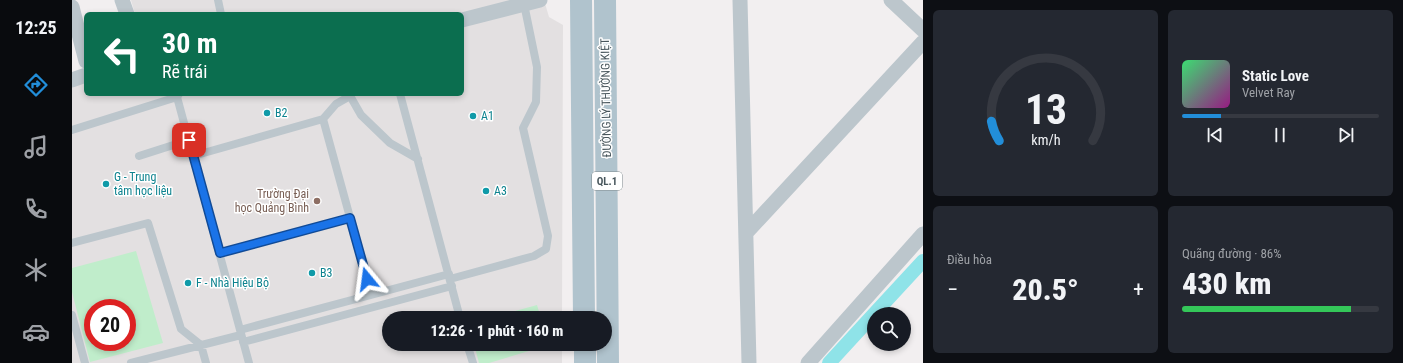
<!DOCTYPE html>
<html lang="vi">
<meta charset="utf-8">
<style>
:root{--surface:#171b24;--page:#242831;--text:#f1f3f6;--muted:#9ea1a6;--line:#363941;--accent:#228ed9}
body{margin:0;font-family:"Roboto Condensed",sans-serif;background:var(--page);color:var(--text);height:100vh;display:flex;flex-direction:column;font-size:15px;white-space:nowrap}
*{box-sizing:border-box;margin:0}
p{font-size:13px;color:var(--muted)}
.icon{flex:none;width:22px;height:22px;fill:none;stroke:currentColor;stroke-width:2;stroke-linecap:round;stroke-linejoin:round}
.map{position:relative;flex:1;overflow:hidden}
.drawer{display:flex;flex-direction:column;gap:10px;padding:10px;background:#0d0f14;width:480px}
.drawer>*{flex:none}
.banner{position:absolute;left:12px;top:12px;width:380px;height:84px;border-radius:6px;box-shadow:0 2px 6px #0003;background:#0b6e4f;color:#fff;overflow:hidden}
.fabs{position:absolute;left:795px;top:307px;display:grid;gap:8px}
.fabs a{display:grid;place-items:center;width:44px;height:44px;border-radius:50%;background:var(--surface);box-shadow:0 2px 6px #0003;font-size:20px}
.speed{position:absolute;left:12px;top:299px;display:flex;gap:8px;font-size:20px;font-weight:700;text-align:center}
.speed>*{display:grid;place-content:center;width:52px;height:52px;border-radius:50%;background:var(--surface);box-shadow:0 2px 6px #0003;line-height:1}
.speed .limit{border:6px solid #d22;background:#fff;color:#111}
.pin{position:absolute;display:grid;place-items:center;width:34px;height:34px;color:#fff;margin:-17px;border-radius:8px;box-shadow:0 2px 6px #0006}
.me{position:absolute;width:44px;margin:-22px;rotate:344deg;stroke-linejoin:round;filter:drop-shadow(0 0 3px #0008)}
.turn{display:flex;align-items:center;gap:14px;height:84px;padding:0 12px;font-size:18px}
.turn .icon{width:52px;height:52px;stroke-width:2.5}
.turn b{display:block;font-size:28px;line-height:34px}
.big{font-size:30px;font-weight:800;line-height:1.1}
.drawer .tile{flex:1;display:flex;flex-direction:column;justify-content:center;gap:6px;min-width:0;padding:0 14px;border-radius:6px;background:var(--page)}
.drawer .dial{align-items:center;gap:0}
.dial svg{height:104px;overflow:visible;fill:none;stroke:var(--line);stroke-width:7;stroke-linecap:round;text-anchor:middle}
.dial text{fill:var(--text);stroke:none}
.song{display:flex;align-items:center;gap:12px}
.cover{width:48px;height:48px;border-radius:6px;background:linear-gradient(135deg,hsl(140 70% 55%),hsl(310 70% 35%))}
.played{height:4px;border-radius:2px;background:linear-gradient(90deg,var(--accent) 20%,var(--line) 20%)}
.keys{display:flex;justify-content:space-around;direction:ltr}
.heat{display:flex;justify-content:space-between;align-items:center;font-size:22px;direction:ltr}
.charge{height:6px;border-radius:3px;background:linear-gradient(90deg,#34c759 86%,var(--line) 0)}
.drawer .tiles{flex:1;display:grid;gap:10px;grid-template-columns:repeat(2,1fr)}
.trip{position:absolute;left:310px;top:311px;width:230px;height:40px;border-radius:20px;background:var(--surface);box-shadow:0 2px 6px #0003;font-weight:800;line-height:40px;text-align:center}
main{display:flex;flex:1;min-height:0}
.tabs{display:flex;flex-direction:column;width:72px;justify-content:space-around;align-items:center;background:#090b0e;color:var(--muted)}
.tabs .icon{width:28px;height:28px}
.tabs .on{color:var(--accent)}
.tabs b{font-size:18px;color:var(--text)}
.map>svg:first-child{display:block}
</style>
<main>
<nav class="tabs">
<b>12:25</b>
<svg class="icon on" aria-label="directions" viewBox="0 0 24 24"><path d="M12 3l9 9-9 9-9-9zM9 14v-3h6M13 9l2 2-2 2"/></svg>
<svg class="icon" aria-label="music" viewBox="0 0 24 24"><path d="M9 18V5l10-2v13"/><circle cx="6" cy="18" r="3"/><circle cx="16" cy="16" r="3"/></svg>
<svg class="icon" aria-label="phone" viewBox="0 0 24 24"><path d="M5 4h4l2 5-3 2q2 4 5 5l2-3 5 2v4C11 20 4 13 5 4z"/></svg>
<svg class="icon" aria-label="climate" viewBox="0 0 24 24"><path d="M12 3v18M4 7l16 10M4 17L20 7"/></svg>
<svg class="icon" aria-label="car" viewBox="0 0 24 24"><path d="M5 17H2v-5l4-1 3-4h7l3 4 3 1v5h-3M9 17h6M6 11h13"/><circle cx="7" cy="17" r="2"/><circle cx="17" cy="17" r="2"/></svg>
</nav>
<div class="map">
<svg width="851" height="363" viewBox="0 0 851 363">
<rect width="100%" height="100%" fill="#f2eff0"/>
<path fill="#e3e0e1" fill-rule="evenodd" d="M59 0H472L477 17 491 25 490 318H317V344H490V363H0V86L14 81V94H390V14H63ZM21 308H55V342H21Z"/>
<path fill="#c0edcb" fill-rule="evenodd" d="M64 251 91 343 18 362 0 292V268ZM21 308H55V342H21Z
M465 305 469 318H418Z
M402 344H477V345L417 363H407Z"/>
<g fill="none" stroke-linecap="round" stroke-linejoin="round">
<path stroke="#8fe3e8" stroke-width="14" d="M802 314 851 261
M757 363 802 314"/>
<path stroke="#bcc6cc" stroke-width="8" d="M146 0 149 14
M277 94 289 115 318 143 346 159
M328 94 388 318
M105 97 177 363
M251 119 299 294
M0 130 105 97 107 94
M67 156 117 140
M121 156 251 119 264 104 278 96
M0 243 76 223 109 329 129 345 134 363
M147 253 278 218
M378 279 462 256 474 249 476 236 451 128 464 102 465 67 452 4
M0 315 13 363
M168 330 377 274
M171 342 380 286
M395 344 401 363
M59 363 169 335"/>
<path stroke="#bcc6cc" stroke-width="15" d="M50 0 55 14
M668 0 677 363
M819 0 851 30
M0 7 14 61
M390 20 468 0
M0 80 14 75
M674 233 851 42
M736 363 851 234"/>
<path stroke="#b0c3cd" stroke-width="22" d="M509 0 512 318
M533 0 536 363
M513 344V363"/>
</g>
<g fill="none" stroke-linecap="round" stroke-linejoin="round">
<defs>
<path id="route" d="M117 140 148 253 278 218 295 279"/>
</defs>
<use href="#route" stroke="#114b97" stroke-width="10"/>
<use href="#route" stroke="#1a73e8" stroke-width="7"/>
</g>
<g fill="#0f9aa8" stroke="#fff" stroke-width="1.5">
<circle cx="195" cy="113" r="4"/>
<circle cx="401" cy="116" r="4"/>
<circle cx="34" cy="184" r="4"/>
<circle cx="414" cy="191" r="4"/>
<circle cx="240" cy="273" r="4"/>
<circle cx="116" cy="283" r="4"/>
</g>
<circle fill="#8d6e63" stroke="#fff" stroke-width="1.5" cx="245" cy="201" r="4"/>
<g text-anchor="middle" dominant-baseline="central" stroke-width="3" stroke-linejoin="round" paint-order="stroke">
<rect fill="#fff" stroke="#7f898d" stroke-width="1" x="520" y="172" width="30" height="18" rx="3"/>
<g font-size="11" font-weight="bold" fill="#48565c">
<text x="535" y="181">QL.1</text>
</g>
<g font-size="12" fill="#48565c" stroke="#fff">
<text transform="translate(534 98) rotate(-91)">ĐƯỜNG LÝ THƯỜNG KIỆT</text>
</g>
<g font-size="12" fill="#0d838f" stroke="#fff" text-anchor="start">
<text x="203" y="113">B2</text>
<text x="409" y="116">A1</text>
<text x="42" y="177">G - Trung<tspan x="42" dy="14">tâm học liệu</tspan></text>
<text x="422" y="191">A3</text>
<text x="248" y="273">B3</text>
<text x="124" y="283">F - Nhà Hiệu Bộ</text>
</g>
<g font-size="12" fill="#785e54" stroke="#fff" text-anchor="end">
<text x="237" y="194">Trường Đại<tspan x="237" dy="14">học Quảng Bình</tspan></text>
</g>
</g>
</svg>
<div class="fabs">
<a><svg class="icon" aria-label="search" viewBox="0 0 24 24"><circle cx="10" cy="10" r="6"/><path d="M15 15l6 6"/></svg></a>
</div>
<div class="speed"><div class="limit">20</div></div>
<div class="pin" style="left:117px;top:140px;background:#d93025"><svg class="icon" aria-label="arrive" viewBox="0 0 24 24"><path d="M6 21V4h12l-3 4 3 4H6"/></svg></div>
<svg class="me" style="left:295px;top:279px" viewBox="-20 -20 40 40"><path d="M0-17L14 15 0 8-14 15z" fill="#1a73e8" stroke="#fff" stroke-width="4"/></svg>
<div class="trip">12:26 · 1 phút · 160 m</div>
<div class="banner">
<div class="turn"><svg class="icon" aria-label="left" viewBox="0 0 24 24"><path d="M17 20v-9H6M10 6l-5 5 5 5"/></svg><div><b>30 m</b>Rẽ trái</div></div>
</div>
</div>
<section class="drawer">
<div class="tiles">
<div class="tile dial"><svg viewBox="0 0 100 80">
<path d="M14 69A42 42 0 1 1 86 69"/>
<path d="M14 69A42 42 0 0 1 8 54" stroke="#228ed9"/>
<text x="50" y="56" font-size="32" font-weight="700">13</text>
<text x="50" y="72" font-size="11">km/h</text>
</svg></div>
<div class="tile">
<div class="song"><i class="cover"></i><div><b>Static Love</b><p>Velvet Ray</p></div></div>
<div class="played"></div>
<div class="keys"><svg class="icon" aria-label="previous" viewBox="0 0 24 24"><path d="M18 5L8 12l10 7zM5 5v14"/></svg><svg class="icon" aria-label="pause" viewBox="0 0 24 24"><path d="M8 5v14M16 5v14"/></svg><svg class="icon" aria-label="next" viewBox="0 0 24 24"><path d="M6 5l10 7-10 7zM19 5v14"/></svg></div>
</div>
<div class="tile"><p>Điều hòa</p>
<div class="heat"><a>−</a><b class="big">20.5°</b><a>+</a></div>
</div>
<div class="tile"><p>Quãng đường · 86%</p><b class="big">430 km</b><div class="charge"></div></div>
</div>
</section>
</main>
